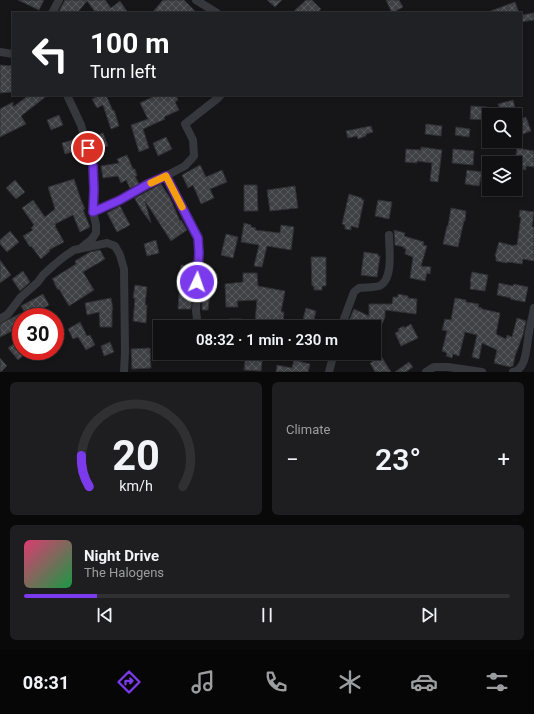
<!DOCTYPE html>
<meta charset="utf-8">
<style>
:root{--surface:#101012;--page:#1e1e20;--text:#f1f3f6;--muted:#9c9d9f;--line:#303032;--accent:#7c3aed}
body{margin:0;font-family:Roboto,sans-serif;background:var(--page);color:var(--text);height:100vh;display:flex;flex-direction:column;font-size:15px;white-space:nowrap}
*{box-sizing:border-box;margin:0}
p{font-size:13px;color:var(--muted)}
.icon{flex:none;width:22px;height:22px;fill:none;stroke:currentColor;stroke-width:2;stroke-linecap:round;stroke-linejoin:round}
.map{position:relative;height:372px;overflow:hidden}
.sheet{display:flex;flex-direction:column;gap:10px;padding:10px;background:#09090a;flex:1}
.sheet>*{flex:none}
.guide{position:absolute;left:12px;top:12px;width:510px;height:84px;border-radius:0px;box-shadow:0 2px 6px #0003,0 0 0 1px var(--line);background:#202124;color:#fff;overflow:hidden}
.controls{position:absolute;left:482px;top:108px;display:grid;gap:8px}
.controls a{display:grid;place-items:center;width:40px;height:40px;border-radius:0px;background:var(--surface);box-shadow:0 2px 6px #0003,0 0 0 1px var(--line);font-size:20px}
.speed{position:absolute;left:12px;top:308px;display:flex;gap:8px;font-size:20px;font-weight:700;text-align:center}
.speed>*{display:grid;place-content:center;width:52px;height:52px;border-radius:50%;background:var(--surface);box-shadow:0 2px 6px #0003,0 0 0 1px var(--line);line-height:1}
.speed .limit{border:6px solid #d22;background:#fff;color:#111}
.pin{position:absolute;display:grid;place-items:center;width:34px;height:34px;color:#fff;margin:-17px;border:2px solid #fff;border-radius:50%;box-shadow:0 1px 4px #0007}
.me{position:absolute;width:44px;margin:-22px;rotate:3deg;stroke-linejoin:round;filter:drop-shadow(0 0 3px #0008)}
.turn{display:flex;align-items:center;gap:14px;height:84px;padding:0 12px;font-size:18px}
.turn .icon{width:52px;height:52px;stroke-width:2.5}
.turn b{display:block;font-size:28px;line-height:34px}
.big{font-size:30px;font-weight:600;line-height:1.1}
.sheet .tile{flex:1;display:flex;flex-direction:column;justify-content:center;gap:6px;min-width:0;padding:0 14px;border-radius:6px;background:var(--page)}
.sheet .dial{align-items:center;gap:0}
.dial svg{height:104px;overflow:visible;fill:none;stroke:var(--line);stroke-width:7;stroke-linecap:round;text-anchor:middle}
.dial text{fill:var(--text);stroke:none}
.song{display:flex;align-items:center;gap:12px}
.cover{width:48px;height:48px;border-radius:6px;background:linear-gradient(135deg,hsl(340 70% 55%),hsl(140 70% 35%))}
.played{height:4px;border-radius:2px;background:linear-gradient(90deg,var(--accent) 15%,var(--line) 15%)}
.keys{display:flex;justify-content:space-around;direction:ltr}
.heat{display:flex;justify-content:space-between;align-items:center;font-size:22px;direction:ltr}
.sheet .tiles{flex:1;display:grid;gap:10px;grid-template-columns:1fr 1fr}
.tile:last-child{grid-column:span 2}
.trip{position:absolute;left:153px;top:320px;width:228px;height:40px;border-radius:0px;background:var(--surface);box-shadow:0 2px 6px #0003,0 0 0 1px var(--line);font-weight:600;line-height:40px;text-align:center}
.tab-bar{display:flex;height:64px;justify-content:space-around;align-items:center;background:#060607;color:var(--muted)}
.tab-bar .icon{width:28px;height:28px}
.tab-bar .current{color:var(--accent)}
.tab-bar b{font-size:18px;color:var(--text)}
.map>svg:first-child{display:block}
</style>
<div class="map">
<svg width="534" height="372" viewBox="0 0 534 372">
<defs>
<pattern id="building-cross-hatch" width="8" height="8" patternUnits="userSpaceOnUse"><rect width="8" height="8" fill="#404145"/><path d="M0 0l8 8M0 8l8-8" fill="none" stroke="#595a5e"/></pattern>
</defs>
<rect width="100%" height="100%" fill="#161618"/>
<path fill="url(#building-cross-hatch)" stroke="#303034" d="M18 0H44L39 10Z
M65 0H105L111 8 120 1 128 13H96L87 1 77 13H58Z
M163 0H184L197 13H152Z
M267 0H282L275 7Z
M306 0H312L321 9 317 13H292Z
M386 0H399L403 7 392 13Z
M515 2 519 13H488V12Z
M534 13V20L521 22V15Z
M0 65 13 66V92L0 93Z
M29 95H48L21 116 26 124 0 137V109L13 102V107Z
M101 95H106L113 111 114 110 119 126 111 129 103 105 97 108 92 99Z
M157 95H176L178 100 175 102 179 110 164 117 165 119 143 129 149 148 139 152 131 125 148 119 140 103Z
M513 100 516 112 506 115H502L498 104Z
M471 106 487 107 486 120 470 119Z
M59 115 63 125 51 130 47 120Z
M526 117 531 131 515 137V121Z
M426 124 442 126 441 136 425 134Z
M371 126 373 132 366 134V136L358 139 357 136 348 138 346 131Z
M456 127 470 129 469 137 455 135Z
M103 133 108 146 97 149 93 137Z
M166 137 172 149 158 156 153 143Z
M73 140 76 151 65 154 62 143Z
M421 147 442 150 438 182 430 181 432 163 417 161V163L405 162 406 149 421 150Z
M517 148 534 151V167L526 166V170L516 168 517 161H515Z
M453 149 474 151 473 165 452 163Z
M127 155 133 169H135L137 176H135L139 184 130 188 126 180 121 183 118 176 103 178 101 166 119 163 117 159Z
M200 165 206 177 222 170 227 182 210 189 214 198 201 204 193 185 188 188 182 175Z
M467 170 482 172 479 186 465 184Z
M74 179 81 200 85 209 83 210 90 227 80 232 73 215 55 224 56 226H55L64 242 49 250 50 251 41 259 31 246 30 247 23 236 33 230 31 228 34 225 22 208 33 200 45 217 55 209 48 187Z
M15 180 25 192 16 199 6 188Z
M161 184 170 198 180 221 181 220 187 230 171 241 145 201 151 223 142 211 135 199V198Z
M244 185H257L258 211H244Z
M295 186 298 208 270 211 267 190Z
M349 194 362 198 361 199 364 200 358 228 351 226V230L345 229V225L342 224Z
M378 200 392 202 389 219 375 216Z
M120 206 130 225 117 232 107 213Z
M451 208 466 211 465 221H464L458 247 443 244 447 226H448Z
M520 210 534 212 532 227H534V261L523 259 522 264 508 262 507 263 496 261V257L495 256 499 242 514 246V245H517L521 217H519Z
M244 223 251 225V227L256 228 255 230 280 233 281 225 294 227 291 250 267 246 262 267 254 266 259 245 241 242Z
M394 230 405 233 404 236 424 242 423 245 427 246 421 266 431 267 430 274 427 273 425 281 410 278 413 257 405 254 406 249 403 248 404 247 395 245Z
M10 231 19 242 7 252 0 244V240Z
M226 234 238 237 233 258 221 255Z
M156 240 159 253 147 256 144 244Z
M100 250 105 259 83 272 94 290 69 306 59 289 58 290 54 283H55L52 279 76 264 75 261 90 252Z
M364 252 378 254V256H380L377 277 361 275Z
M311 257H326V286H322V290H314V286H312Z
M0 260 11 275 0 283Z
M181 265 193 266 191 309H178Z
M23 271 30 282 20 291 12 279Z
M472 272 488 275 485 291 470 289 471 282H470Z
M203 273 217 274 216 285 211 284 208 310H202Z
M243 273H257L258 286 285 291 281 312H284L283 325 255 322 257 300 237 301 238 307H226L225 284 243 282Z
M499 283 513 286 514 284 528 287 525 302 510 299 511 298 497 295Z
M135 285 147 287 145 305H147L146 323 133 321 135 298H133Z
M43 294 49 305 27 317 21 306Z
M398 294 408 296V298L417 299 416 314 385 310V317L374 342V327H358L348 323 354 309 369 316V304H392L393 297H398Z
M111 298 113 310H112V327H100L99 312 87 315 85 303Z
M455 298 466 300V302L479 304 478 307 482 308V309L500 313 496 334 506 339 507 335 512 337 517 318 526 321 523 335 515 356 513 366 510 367 494 363 497 350 482 343 479 359 472 357 477 335 465 332 459 356 453 354 452 358 446 356 447 353 442 351 447 331 442 330 445 319 451 320Z
M306 308 316 311 312 327H301Z
M21 313V327L0 337V324Z
M229 319H242V327H229Z
M80 322 87 336 90 335 95 345 86 350 78 337 73 339 68 329Z
M411 324 418 338 401 346 395 333 399 331 398 329 404 326V328Z
M21 338V351H29L18 360 8 348Z
M110 342 114 352 104 356 101 346Z
M150 348 151 368 132 369 131 349Z
M246 353 263 354 261 371 244 370Z
M381 356 391 372H375L370 363Z
M0 358 7 366 1 372H0Z
M294 360 310 364 308 372H276L277 365 292 368Z
M409 362 413 367 406 372H395Z"/>
<g fill="none" stroke-linecap="round" stroke-linejoin="round">
<path stroke="#37383d" stroke-width="8" d="M196 0 217 13
M52 13 59 0
M0 52 13 54
M67 95 81 125 93 166 95 190 93 212 96 225V233L92 239 82 247
M166 176 198 238 199 253 196 311 198 327
M93 212 120 200 148 185 185 166 194 156 193 140 185 124 218 98 221 95
M0 319 8 314 21 297 38 282 43 275 54 265 65 256 74 250 107 243 115 246 120 255 124 269 125 352 124 372
M341 327 354 292 359 288C365 287 373 288 379 286 394 280 389 248 389 235
M329 372 334 353
M426 372 434 367H448L482 372
M513 372C526 369 526 350 528 339 529 329 532 319 534 308"/>
</g>
<g fill="none" stroke-linecap="round" stroke-linejoin="round">
<defs>
<path id="route" d="M88 148 93 166 94 190 93 212 120 200 148 184 166 176 198 238 199 253 197 282"/>
</defs>
<use href="#route" stroke="#51269a" stroke-width="10"/>
<use href="#route" stroke="#7c3aed" stroke-width="7"/>
<path stroke="#f59e0b" stroke-width="7" d="M151 183 166 176 182 207"/>
</g>
</svg>
<div class="controls">
<a><svg class="icon" aria-label="search" viewBox="0 0 24 24"><circle cx="10" cy="10" r="6"/><path d="M15 15l6 6"/></svg></a>
<a><svg class="icon" aria-label="layers" viewBox="0 0 24 24"><path d="M12 4l9 5-9 5-9-5zM3 14l9 5 9-5"/></svg></a>
</div>
<div class="speed"><div class="limit">30</div></div>
<div class="pin" style="left:88px;top:148px;background:#d93025"><svg class="icon" aria-label="arrive" viewBox="0 0 24 24"><path d="M6 21V4h12l-3 4 3 4H6"/></svg></div>
<svg class="me" style="left:197px;top:282px" viewBox="-20 -20 40 40"><circle r="17" fill="#7c3aed" stroke="#fff" stroke-width="3"/><path d="M0-11L8 9 0 5-8 9z" fill="#fff"/></svg>
<div class="trip">08:32 · 1 min · 230 m</div>
<div class="guide">
<div class="turn"><svg class="icon" aria-label="left" viewBox="0 0 24 24"><path d="M17 20v-9H6M10 6l-5 5 5 5"/></svg><div><b>100 m</b>Turn left</div></div>
</div>
</div>
<section class="sheet">
<div class="tiles">
<div class="tile dial"><svg viewBox="0 0 100 80">
<path d="M14 69A42 42 0 1 1 86 69"/>
<path d="M14 69A42 42 0 0 1 8 45" stroke="#7c3aed"/>
<text x="50" y="56" font-size="32" font-weight="700">20</text>
<text x="50" y="72" font-size="11">km/h</text>
</svg></div>
<div class="tile"><p>Climate</p>
<div class="heat"><a>−</a><b class="big">23°</b><a>+</a></div>
</div>
<div class="tile">
<div class="song"><i class="cover"></i><div><b>Night Drive</b><p>The Halogens</p></div></div>
<div class="played"></div>
<div class="keys"><svg class="icon" aria-label="previous" viewBox="0 0 24 24"><path d="M18 5L8 12l10 7zM5 5v14"/></svg><svg class="icon" aria-label="pause" viewBox="0 0 24 24"><path d="M8 5v14M16 5v14"/></svg><svg class="icon" aria-label="next" viewBox="0 0 24 24"><path d="M6 5l10 7-10 7zM19 5v14"/></svg></div>
</div>
</div>
</section>
<nav class="tab-bar">
<b>08:31</b>
<svg class="icon current" aria-label="directions" viewBox="0 0 24 24"><path d="M12 3l9 9-9 9-9-9zM9 14v-3h6M13 9l2 2-2 2"/></svg>
<svg class="icon" aria-label="music" viewBox="0 0 24 24"><path d="M9 18V5l10-2v13"/><circle cx="6" cy="18" r="3"/><circle cx="16" cy="16" r="3"/></svg>
<svg class="icon" aria-label="phone" viewBox="0 0 24 24"><path d="M5 4h4l2 5-3 2q2 4 5 5l2-3 5 2v4C11 20 4 13 5 4z"/></svg>
<svg class="icon" aria-label="climate" viewBox="0 0 24 24"><path d="M12 3v18M4 7l16 10M4 17L20 7"/></svg>
<svg class="icon" aria-label="car" viewBox="0 0 24 24"><path d="M5 17H2v-5l4-1 3-4h7l3 4 3 1v5h-3M9 17h6M6 11h13"/><circle cx="7" cy="17" r="2"/><circle cx="17" cy="17" r="2"/></svg>
<svg class="icon" aria-label="filters" viewBox="0 0 24 24"><path d="M4 7h16M4 17h16"/><circle cx="9" cy="7" r="2"/><circle cx="15" cy="17" r="2"/></svg>
</nav>
